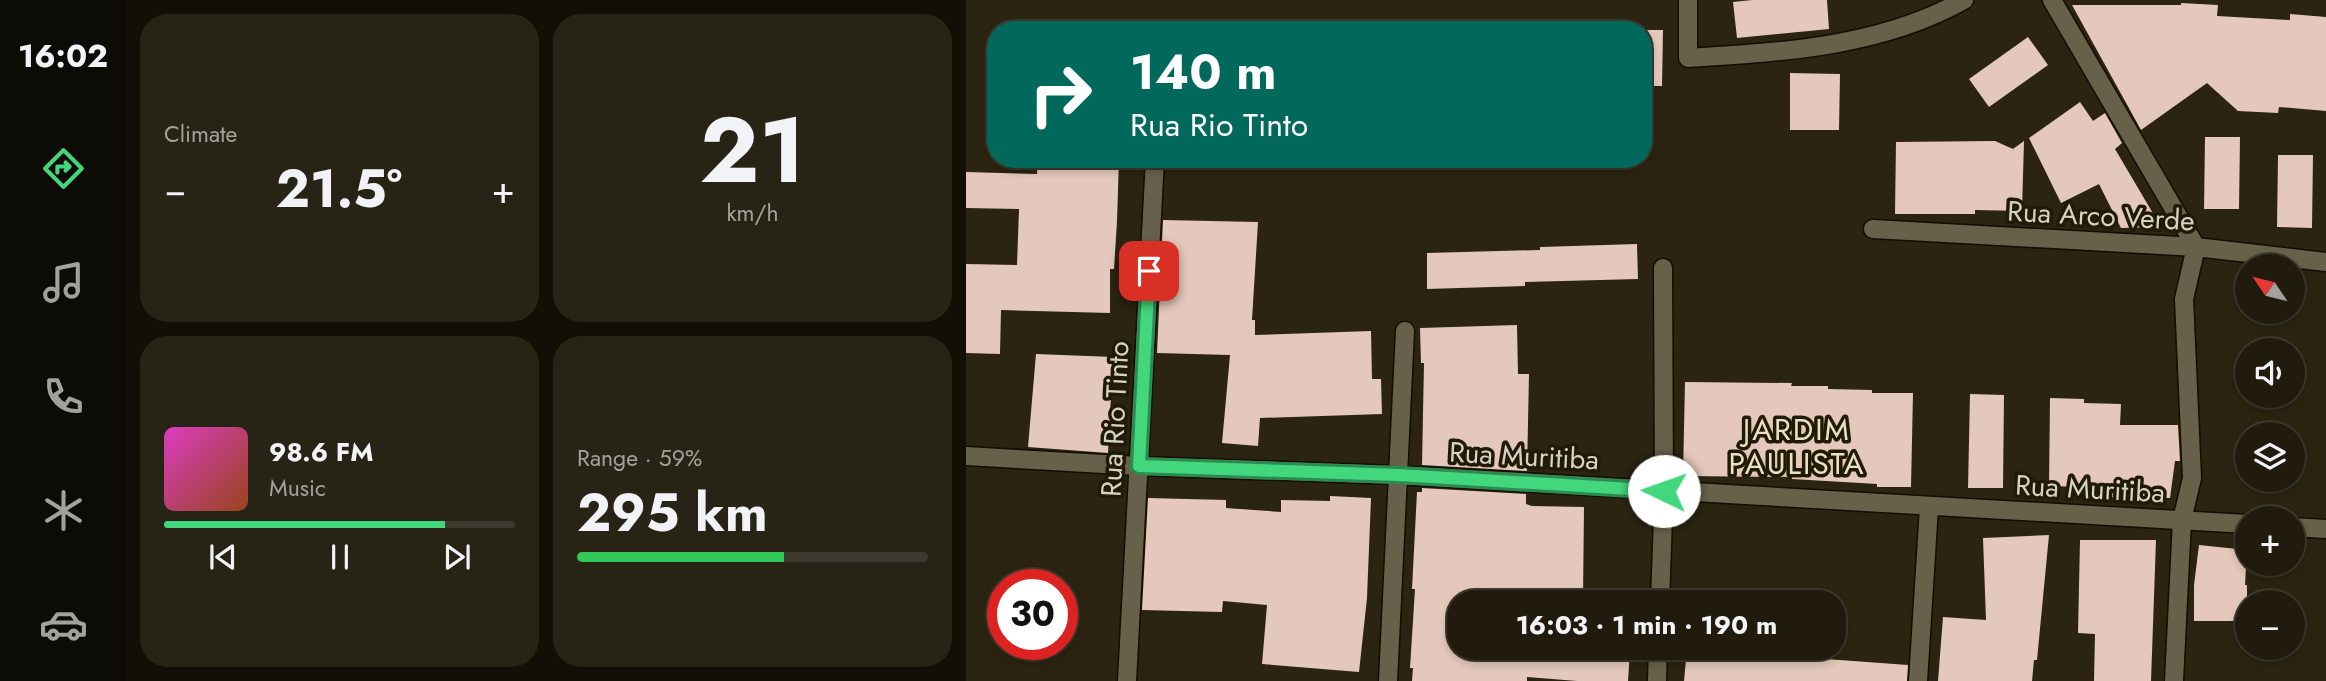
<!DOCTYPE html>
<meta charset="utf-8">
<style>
:root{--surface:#201b0c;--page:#282415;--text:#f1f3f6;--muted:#a2a19d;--line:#3d392d;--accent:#42d77c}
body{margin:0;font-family:Jost,sans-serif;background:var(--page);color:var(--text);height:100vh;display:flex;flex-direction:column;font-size:26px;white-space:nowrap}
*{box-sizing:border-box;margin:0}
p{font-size:23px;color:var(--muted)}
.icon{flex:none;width:38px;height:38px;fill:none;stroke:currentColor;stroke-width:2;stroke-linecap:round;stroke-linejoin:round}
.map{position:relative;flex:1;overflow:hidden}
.side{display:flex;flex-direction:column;gap:14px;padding:14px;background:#120f07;width:840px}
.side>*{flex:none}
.banner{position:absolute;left:21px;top:21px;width:665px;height:147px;border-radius:28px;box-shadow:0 4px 10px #0003,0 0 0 2px var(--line);background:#00695c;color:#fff;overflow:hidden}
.needle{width:46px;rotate:305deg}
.fabs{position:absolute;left:1269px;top:254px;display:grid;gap:14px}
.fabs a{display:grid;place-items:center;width:70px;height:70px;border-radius:50%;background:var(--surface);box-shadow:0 4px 10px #0003,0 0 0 2px var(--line);font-size:35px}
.speed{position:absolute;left:21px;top:569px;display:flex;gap:14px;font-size:35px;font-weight:700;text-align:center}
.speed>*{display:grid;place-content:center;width:91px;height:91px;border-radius:50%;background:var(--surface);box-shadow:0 4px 10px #0003,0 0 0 2px var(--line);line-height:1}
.speed .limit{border:10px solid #d22;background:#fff;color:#111}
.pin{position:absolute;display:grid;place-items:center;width:60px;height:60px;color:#fff;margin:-30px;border-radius:14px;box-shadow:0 4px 10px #0006}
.me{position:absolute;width:77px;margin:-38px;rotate:273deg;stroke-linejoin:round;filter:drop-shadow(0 0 5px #0008)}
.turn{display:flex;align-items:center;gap:24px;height:147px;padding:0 28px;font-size:32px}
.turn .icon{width:91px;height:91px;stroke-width:2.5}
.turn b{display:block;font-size:49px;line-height:60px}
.big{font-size:52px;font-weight:700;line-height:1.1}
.side .card{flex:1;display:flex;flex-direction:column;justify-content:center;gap:10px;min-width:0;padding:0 24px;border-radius:28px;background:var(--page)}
.side .dial{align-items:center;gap:0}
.dial b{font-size:91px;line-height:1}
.song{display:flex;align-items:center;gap:21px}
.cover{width:84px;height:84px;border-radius:10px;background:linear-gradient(135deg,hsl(310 70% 55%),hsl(20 70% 35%))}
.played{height:7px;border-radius:4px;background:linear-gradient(90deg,var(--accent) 80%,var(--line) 80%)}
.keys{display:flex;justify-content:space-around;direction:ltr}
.heat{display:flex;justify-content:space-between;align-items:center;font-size:38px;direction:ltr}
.charge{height:10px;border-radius:5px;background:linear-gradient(90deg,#34c759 59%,var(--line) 0)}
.side .tiles{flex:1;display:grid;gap:14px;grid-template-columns:repeat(2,1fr)}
.trip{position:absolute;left:481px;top:590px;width:399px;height:70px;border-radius:28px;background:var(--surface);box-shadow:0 4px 10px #0003,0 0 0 2px var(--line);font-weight:700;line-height:70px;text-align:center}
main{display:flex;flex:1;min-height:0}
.menu{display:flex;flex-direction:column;width:126px;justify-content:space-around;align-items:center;background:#0d0b05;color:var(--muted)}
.menu .icon{width:49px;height:49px}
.menu .selected{color:var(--accent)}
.menu b{font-size:32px;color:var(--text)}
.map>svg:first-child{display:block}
</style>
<main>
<nav class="menu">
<b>16:02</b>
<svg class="icon selected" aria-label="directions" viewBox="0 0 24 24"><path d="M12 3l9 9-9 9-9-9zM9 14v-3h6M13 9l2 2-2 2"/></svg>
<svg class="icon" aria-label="music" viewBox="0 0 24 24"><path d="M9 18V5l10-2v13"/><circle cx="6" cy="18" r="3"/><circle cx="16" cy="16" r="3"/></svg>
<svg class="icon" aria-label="phone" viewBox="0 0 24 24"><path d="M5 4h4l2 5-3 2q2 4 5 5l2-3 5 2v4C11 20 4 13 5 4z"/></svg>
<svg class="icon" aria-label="climate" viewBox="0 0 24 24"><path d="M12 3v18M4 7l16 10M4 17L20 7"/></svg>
<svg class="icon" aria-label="car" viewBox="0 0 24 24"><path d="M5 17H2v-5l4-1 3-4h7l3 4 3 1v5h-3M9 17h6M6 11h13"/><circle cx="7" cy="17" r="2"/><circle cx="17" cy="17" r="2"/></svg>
</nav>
<section class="side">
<div class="tiles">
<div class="card"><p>Climate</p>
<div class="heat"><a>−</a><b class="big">21.5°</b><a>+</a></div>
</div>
<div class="card dial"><b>21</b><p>km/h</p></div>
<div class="card">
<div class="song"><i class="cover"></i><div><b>98.6 FM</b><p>Music</p></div></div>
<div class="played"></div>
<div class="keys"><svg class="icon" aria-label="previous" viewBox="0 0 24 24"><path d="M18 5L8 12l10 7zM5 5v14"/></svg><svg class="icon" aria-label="pause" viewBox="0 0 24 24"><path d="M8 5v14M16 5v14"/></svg><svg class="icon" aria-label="next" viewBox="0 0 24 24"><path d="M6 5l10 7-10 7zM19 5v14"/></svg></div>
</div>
<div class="card"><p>Range · 59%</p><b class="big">295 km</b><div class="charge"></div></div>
</div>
</section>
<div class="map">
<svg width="1360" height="681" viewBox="0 0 1360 681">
<rect width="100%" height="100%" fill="#2b2410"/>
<path fill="#e3c8bb" d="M786 0H861L863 29 771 38 767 2Z
M1215 3 1252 5 1251 16 1324 20V14L1360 17V111L1313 107 1312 113 1272 111 1241 83 1175 130 1106 5H1215Z
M677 30H697L696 86H677Z
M1062 37 1082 65 1023 107 1003 79Z
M824 73 874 74 873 130H824Z
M1114 102 1127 121 1139 113 1156 143 1149 149 1195 227 1155 228 1133 184 1095 203 1063 138Z
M1239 137H1274L1273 209H1238Z
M1029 141 1047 149 1058 141 1056 211 1009 210V214H929L930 142Z
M1312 155H1347L1346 228 1311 227Z
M72 159H153L151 221 148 269H144V313L35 310 34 354 0 353V264L51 265 53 209 0 208V172L71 174Z
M197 220 292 222 286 320H289V335L405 331 406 379H415L416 414 294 418 292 446 256 443 264 355 191 353Z
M671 244 672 279 559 282V286L461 289V253L574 250V247Z
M551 325 552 374H563L561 471 456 465 458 363H455L454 328Z
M70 354 147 357 142 453 62 447Z
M719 382 826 383 825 386H862V389L906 390V393H947L945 487H911V484L826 479V477L717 476Z
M1004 394 1038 395 1037 488H1002Z
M1084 398 1118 399V403L1155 404 1154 425H1212L1214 461H1209L1204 498 1119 497V493H1115V487L1083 486Z
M456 488 560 494V504L566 506 618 507 617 600 546 598V602H494V648H634L664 650 662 681H611L561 677V681H446L447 668H444L449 589H446L451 492H456Z
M364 496 405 498 401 598 393 672 296 664 301 605 257 601 256 612 176 610 182 498 260 500V508L315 512V500L364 501Z
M1083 535 1071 660H1068L1066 681H972L977 617 1020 620 1017 538Z
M1114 540H1190L1185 681H1128L1129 634 1112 633Z
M1233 545 1281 550 1279 585H1281V621H1228V585Z
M721 649 942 665 941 681H718Z"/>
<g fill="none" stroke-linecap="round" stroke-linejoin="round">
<defs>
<path id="minor" d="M722 0V58C817 52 914 47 998 0
M1086 0 1230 247
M907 229 1230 247 1360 262
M0 456 173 466 432 475 1281 524
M1326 527 1360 529
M694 602 698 490 697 268
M161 681 189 159
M422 681 439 331
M691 681 692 648
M952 681 963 507
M1208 681 1216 520 1226 478 1218 299 1230 247"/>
</defs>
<use href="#minor" stroke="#140d00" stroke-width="21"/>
<use href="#minor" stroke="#68614a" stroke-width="18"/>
</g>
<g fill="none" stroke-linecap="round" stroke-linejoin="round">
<defs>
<path id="route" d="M183 271 173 466 432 475 698 491"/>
</defs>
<use href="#route" stroke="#2b8c51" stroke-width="18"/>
<use href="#route" stroke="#42d77c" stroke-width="12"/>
</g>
<g text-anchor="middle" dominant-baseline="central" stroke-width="7" stroke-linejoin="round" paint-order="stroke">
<g font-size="28" fill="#d6d2c5" stroke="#211b06">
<text transform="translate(1135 216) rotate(3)">Rua Arco Verde</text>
<text transform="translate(149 419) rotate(-87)">Rua Rio Tinto</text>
<text transform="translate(558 456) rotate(3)">Rua Muritiba</text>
<text transform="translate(1124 489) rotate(3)">Rua Muritiba</text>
</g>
<g font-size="30" letter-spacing="2" fill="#e9e0c7" stroke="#211b06">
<text x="831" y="429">JARDIM<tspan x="831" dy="34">PAULISTA</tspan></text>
</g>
</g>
</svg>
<div class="fabs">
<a><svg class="needle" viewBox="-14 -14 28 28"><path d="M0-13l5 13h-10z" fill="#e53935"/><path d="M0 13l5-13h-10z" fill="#a2a19d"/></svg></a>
<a><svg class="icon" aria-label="sound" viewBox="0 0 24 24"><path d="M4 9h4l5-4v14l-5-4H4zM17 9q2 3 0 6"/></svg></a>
<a><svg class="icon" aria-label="layers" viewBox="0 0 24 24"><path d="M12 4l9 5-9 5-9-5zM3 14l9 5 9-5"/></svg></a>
<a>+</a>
<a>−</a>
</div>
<div class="speed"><div class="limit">30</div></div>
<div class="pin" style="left:183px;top:271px;background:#d93025"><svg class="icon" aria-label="arrive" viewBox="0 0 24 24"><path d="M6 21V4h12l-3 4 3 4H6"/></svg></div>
<svg class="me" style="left:698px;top:491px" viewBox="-20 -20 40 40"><circle r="19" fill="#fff"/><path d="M0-13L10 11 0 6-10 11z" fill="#42d77c"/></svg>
<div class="trip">16:03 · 1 min · 190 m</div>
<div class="banner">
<div class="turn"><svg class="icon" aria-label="right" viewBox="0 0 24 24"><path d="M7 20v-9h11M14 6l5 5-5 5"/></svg><div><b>140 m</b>Rua Rio Tinto</div></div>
</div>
</div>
</main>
